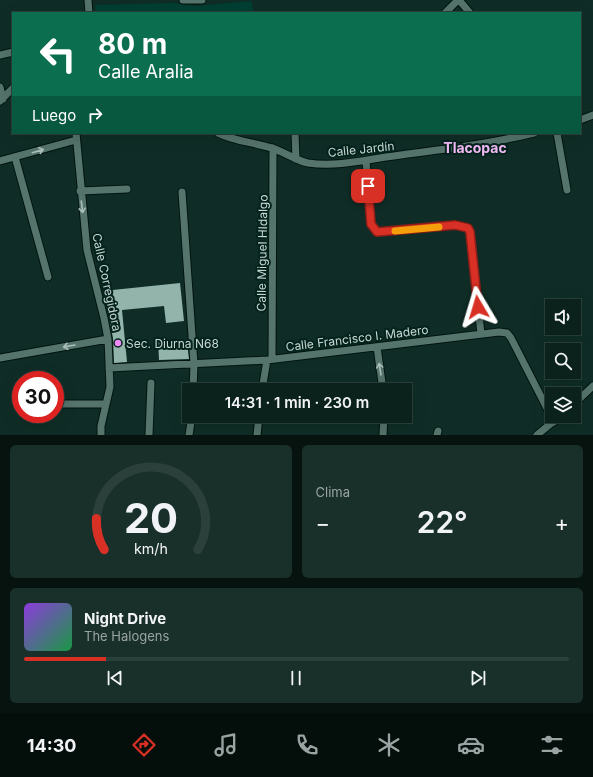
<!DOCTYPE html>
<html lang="es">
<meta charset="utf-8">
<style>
:root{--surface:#0b221c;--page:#192f29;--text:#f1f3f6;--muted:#9aa4a3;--line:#2b3f3b;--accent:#d93025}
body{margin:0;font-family:Inter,sans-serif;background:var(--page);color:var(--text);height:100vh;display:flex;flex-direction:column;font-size:15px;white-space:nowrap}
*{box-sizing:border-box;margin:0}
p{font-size:13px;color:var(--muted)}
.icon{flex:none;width:22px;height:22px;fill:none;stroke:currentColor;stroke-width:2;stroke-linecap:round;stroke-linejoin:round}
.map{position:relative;height:435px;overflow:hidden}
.drawer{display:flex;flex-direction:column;gap:10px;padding:10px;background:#06130f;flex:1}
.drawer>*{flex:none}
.banner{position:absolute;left:12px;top:12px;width:569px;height:122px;border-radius:0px;box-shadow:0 4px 16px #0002,0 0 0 1px var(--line);background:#0b6e4f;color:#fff;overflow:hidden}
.fabs{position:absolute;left:545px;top:299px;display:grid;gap:8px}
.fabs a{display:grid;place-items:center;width:36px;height:36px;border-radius:0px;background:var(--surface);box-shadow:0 4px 16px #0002,0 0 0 1px var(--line);font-size:20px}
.speed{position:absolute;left:12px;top:371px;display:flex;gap:8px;font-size:20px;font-weight:700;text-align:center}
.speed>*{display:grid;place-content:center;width:52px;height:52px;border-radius:50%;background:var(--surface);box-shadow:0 4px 16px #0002,0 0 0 1px var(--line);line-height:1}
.speed .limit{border:6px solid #d22;background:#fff;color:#111}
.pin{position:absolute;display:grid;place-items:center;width:34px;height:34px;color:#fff;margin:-17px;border-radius:8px;box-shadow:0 2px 6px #0006}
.me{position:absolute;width:44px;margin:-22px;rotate:353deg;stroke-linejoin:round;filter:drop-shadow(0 0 3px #0008)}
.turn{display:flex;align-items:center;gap:14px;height:84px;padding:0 20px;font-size:18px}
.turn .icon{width:52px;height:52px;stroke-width:2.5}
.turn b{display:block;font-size:28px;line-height:34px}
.then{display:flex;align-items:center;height:38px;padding:0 20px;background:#0003;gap:8px;font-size:15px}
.big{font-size:30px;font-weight:600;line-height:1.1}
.drawer .tile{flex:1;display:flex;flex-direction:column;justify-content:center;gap:6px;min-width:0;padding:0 14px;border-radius:6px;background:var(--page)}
.drawer .dial{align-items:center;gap:0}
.dial svg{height:104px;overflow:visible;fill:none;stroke:var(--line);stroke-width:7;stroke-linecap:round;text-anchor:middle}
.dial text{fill:var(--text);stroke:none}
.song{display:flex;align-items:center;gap:12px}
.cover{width:48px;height:48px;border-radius:6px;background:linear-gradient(135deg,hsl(270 70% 55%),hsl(140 70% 35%))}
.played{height:4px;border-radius:2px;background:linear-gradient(90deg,var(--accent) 15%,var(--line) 15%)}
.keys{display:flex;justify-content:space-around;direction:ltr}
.heat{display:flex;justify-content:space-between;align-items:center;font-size:22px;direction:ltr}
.drawer .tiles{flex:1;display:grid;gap:10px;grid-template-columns:1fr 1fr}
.tile:last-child{grid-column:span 2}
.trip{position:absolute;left:182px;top:383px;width:230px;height:40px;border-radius:0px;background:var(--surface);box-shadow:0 4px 16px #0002,0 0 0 1px var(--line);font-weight:600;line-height:40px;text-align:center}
.dock{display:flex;height:64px;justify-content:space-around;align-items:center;background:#040e0b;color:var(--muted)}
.dock .icon{width:28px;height:28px}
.dock .active{color:var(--accent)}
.dock b{font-size:18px;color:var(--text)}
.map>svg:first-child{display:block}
</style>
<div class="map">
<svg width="593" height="435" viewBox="0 0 593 435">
<rect width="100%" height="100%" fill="#0f2d26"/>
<path fill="#003e32" d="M251 1 254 13H96L95 5 172 3 195 6Z"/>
<path fill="#93b4aa" d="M180 283 184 321 166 323 164 306 122 310 127 362 114 363 113 338 103 291Z
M187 340 189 359 159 360 158 341Z"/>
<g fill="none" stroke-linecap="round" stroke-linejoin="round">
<defs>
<path id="minor" d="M88 0 89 13
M183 0H202
M459 0 470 13
M445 13 458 0
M0 55 13 52
M0 87 3 99
M0 101 13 88
M580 120 593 115
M76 133 87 250 104 318 108 339 110 387 101 426V435
M218 133C234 141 251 142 268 147 282 150 294 160 308 163 334 167 361 161 386 157 436 150 485 145 534 133
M295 133 296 159
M557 133 567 190
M15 157 48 277
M0 161 76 140
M366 161 371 224 377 232 455 225 468 228 470 232 481 334
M80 191 127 189
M182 192 194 364 193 390
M377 347 383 390
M0 358 108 339
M272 359 273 148
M109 368 267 360 499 332 507 333 511 338 554 422
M262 390 267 360
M55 404H106
M574 404 593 386
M149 435 151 383
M189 435 192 416
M257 435 259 416
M383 435 384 416
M437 435 438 431
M537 435 560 416"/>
</defs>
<use href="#minor" stroke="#00150f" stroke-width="9"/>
<use href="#minor" stroke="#55746b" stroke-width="7"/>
</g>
<defs><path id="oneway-shaft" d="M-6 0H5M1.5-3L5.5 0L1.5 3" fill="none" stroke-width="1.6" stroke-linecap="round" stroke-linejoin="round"/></defs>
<g stroke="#aabfb9">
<use href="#oneway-shaft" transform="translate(38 151) rotate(-16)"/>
<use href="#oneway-shaft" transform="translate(82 207) rotate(83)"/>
<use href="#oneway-shaft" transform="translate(69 346) rotate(170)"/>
<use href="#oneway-shaft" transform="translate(380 369) rotate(-99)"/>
</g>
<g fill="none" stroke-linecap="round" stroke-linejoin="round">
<defs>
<path id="route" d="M368 186 371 224 377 232 455 225 468 228 470 232 478 307"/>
</defs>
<use href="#route" stroke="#8d1f18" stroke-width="10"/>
<use href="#route" stroke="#d93025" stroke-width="7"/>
<path stroke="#f59e0b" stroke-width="7" d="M395 231 439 227"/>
</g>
<circle fill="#ef8bf6" stroke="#04231c" stroke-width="1.5" cx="118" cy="343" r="4"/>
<g text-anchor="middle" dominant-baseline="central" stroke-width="4" stroke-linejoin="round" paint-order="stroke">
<g font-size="12" fill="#c7d8d3" stroke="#04231c">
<text transform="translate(361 149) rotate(-6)">Calle Jardín</text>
<text transform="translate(262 253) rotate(-89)">Calle Miguel HIdalgo</text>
<text transform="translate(107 282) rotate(78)">Calle Corregidora</text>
<text transform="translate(357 338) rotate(-7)">Calle Francisco I. Madero</text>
</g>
<g font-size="12" fill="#c7d8d3" stroke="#04231c" text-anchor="start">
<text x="126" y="343">Sec. Diurna N68</text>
</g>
<g font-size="14" font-weight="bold" fill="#f3bbf6" stroke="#04231c">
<text x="475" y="147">Tlacopac</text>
</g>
</g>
</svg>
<div class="fabs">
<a><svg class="icon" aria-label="sound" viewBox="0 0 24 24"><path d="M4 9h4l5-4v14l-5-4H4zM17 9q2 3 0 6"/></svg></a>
<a><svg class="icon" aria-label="search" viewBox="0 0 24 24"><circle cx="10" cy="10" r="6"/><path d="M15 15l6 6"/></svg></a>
<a><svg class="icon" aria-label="layers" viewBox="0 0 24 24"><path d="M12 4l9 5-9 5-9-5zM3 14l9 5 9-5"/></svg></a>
</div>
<div class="speed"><div class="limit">30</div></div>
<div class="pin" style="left:368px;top:186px;background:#d93025"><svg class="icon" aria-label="arrive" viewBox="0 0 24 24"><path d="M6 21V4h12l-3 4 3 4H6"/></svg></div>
<svg class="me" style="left:478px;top:307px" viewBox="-20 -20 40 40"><path d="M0-17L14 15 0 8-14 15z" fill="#d93025" stroke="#fff" stroke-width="4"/></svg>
<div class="trip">14:31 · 1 min · 230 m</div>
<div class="banner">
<div class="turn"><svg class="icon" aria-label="left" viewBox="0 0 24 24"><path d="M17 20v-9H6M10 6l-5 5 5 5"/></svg><div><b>80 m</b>Calle Aralia</div></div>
<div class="then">Luego<svg class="icon" aria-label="right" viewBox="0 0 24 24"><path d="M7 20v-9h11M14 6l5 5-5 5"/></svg></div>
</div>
</div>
<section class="drawer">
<div class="tiles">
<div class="tile dial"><svg viewBox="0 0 100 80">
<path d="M14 69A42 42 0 1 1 86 69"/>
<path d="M14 69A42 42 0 0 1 8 45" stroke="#d93025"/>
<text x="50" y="56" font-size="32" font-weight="700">20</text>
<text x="50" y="72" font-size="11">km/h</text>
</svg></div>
<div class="tile"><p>Clima</p>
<div class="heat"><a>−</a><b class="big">22°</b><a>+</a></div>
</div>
<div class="tile">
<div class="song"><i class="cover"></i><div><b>Night Drive</b><p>The Halogens</p></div></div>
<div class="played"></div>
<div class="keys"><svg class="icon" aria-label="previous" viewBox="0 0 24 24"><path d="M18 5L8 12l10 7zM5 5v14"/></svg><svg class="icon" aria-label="pause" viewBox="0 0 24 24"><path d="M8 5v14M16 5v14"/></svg><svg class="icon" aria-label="next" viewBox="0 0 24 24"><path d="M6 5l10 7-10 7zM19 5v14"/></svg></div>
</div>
</div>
</section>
<nav class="dock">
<b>14:30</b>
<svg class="icon active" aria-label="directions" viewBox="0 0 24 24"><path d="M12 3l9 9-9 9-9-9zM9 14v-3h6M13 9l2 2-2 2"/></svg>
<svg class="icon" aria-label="music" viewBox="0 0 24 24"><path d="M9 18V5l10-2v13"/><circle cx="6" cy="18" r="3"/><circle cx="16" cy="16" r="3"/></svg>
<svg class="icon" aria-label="phone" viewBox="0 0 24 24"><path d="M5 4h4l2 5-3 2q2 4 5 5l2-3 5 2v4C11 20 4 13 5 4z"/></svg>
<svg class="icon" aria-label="climate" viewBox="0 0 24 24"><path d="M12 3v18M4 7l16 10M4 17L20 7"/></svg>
<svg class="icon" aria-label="car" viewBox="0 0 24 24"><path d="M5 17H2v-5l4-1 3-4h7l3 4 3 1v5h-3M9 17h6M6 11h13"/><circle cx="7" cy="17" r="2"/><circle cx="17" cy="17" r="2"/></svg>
<svg class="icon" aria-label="filters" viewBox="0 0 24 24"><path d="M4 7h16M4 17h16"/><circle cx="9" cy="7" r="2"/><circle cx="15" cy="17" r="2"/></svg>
</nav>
